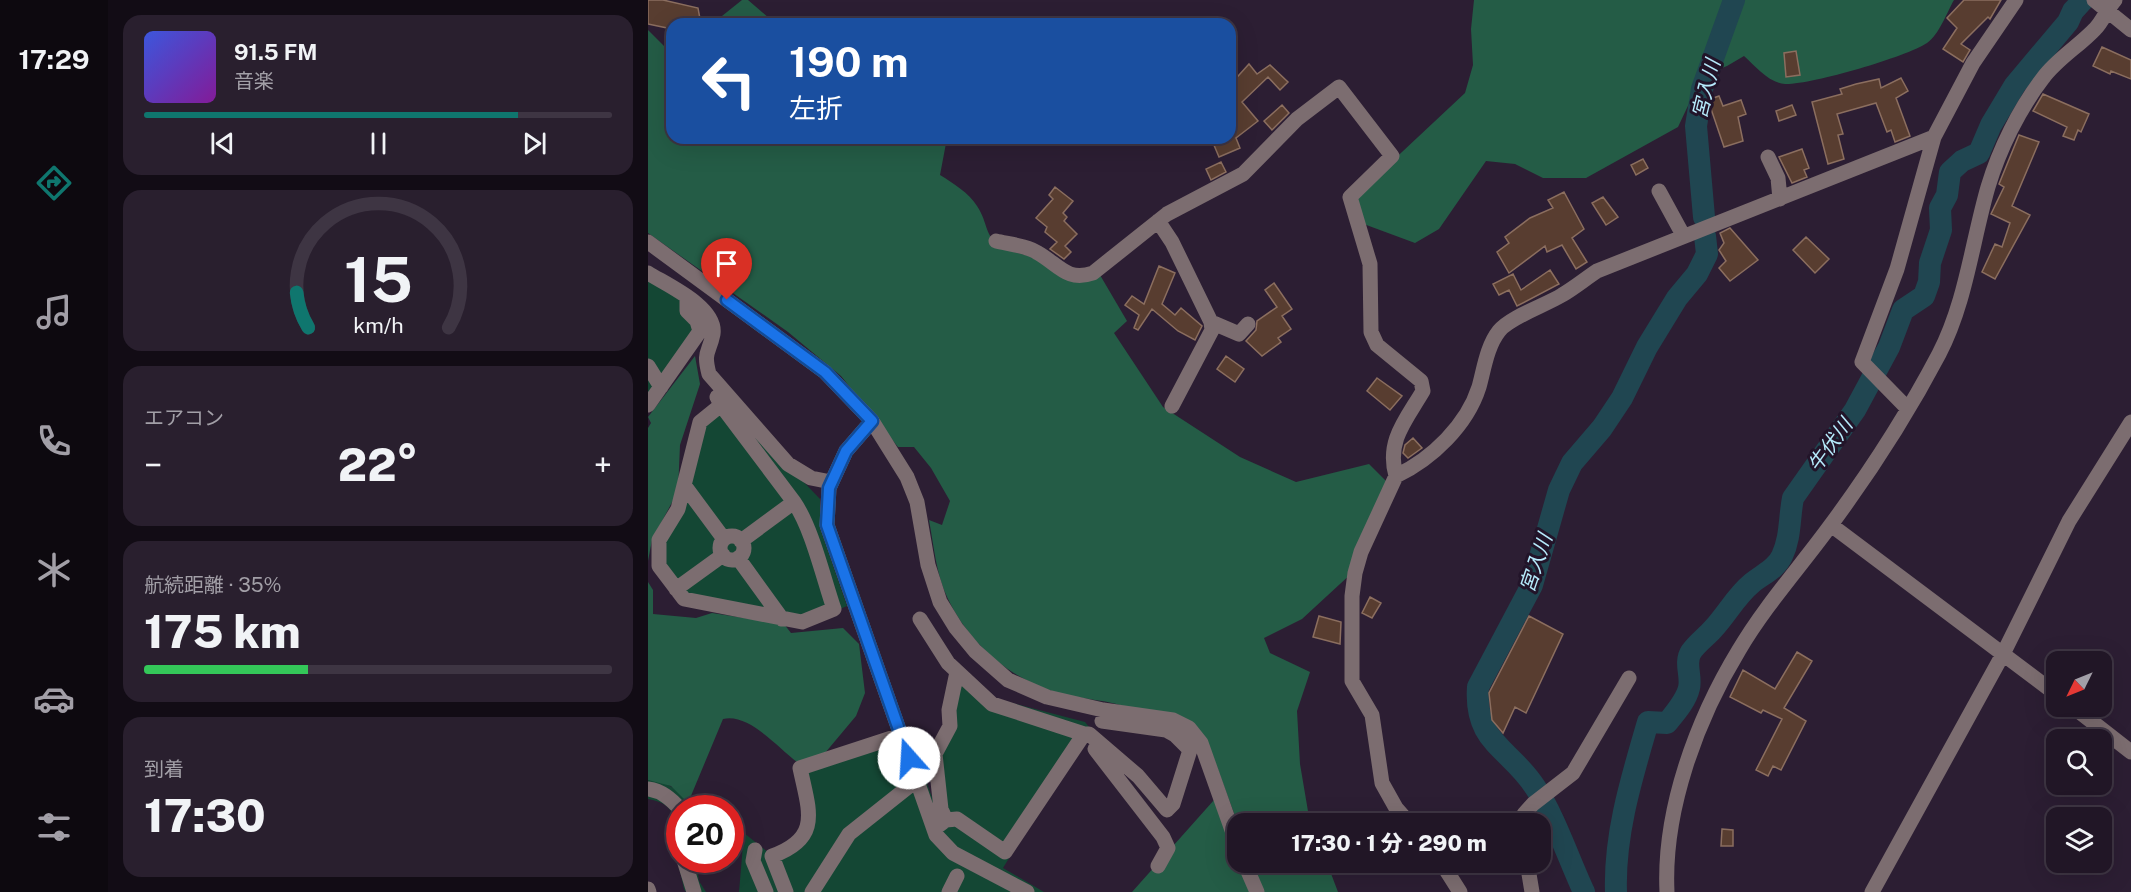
<!DOCTYPE html>
<html lang="ja">
<meta charset="utf-8">
<style>
:root{--surface:#211626;--page:#291f2e;--text:#f1f3f6;--muted:#a29fa7;--line:#3e3543;--accent:#0f766e}
body{margin:0;font-family:"Public Sans","Noto Sans JP",sans-serif;background:var(--page);color:var(--text);height:100vh;display:flex;flex-direction:column;font-size:22px;white-space:nowrap}
*{box-sizing:border-box;margin:0}
p{font-size:20px;color:var(--muted)}
.icon{flex:none;width:33px;height:33px;fill:none;stroke:currentColor;stroke-width:2;stroke-linecap:round;stroke-linejoin:round}
.map{position:relative;flex:1;overflow:hidden}
.details{display:flex;flex-direction:column;gap:15px;padding:15px;background:#120c15;width:540px}
.details>*{flex:none}
.banner{position:absolute;left:18px;top:18px;width:570px;height:126px;border-radius:18px;box-shadow:0 6px 24px #0002,0 0 0 2px var(--line);background:#1a4fa0;color:#fff;overflow:hidden}
.needle{width:39px;rotate:227deg}
.buttons{position:absolute;left:1398px;top:651px;display:grid;gap:12px}
.buttons a{display:grid;place-items:center;width:66px;height:66px;border-radius:12px;background:var(--surface);box-shadow:0 6px 24px #0002,0 0 0 2px var(--line);font-size:30px}
.speed{position:absolute;left:18px;top:795px;display:flex;gap:12px;font-size:30px;font-weight:700;text-align:center}
.speed>*{display:grid;place-content:center;width:78px;height:78px;border-radius:50%;background:var(--surface);box-shadow:0 6px 24px #0002,0 0 0 2px var(--line);line-height:1}
.speed .limit{border:9px solid #d22;background:#fff;color:#111}
.pin{position:absolute;display:grid;place-items:center;width:51px;height:51px;color:#fff;margin:-62px -26px;border-radius:50% 50% 50% 0;rotate:-45deg;box-shadow:0 0 6px #0007}
.pin .icon{rotate:45deg}
.me{position:absolute;width:66px;margin:-33px;rotate:341deg;stroke-linejoin:round;filter:drop-shadow(0 0 4px #0008)}
.turn{display:flex;align-items:center;gap:21px;height:126px;padding:0 24px;font-size:27px}
.turn .icon{width:78px;height:78px;stroke-width:2.5}
.turn b{display:block;font-size:42px;line-height:51px}
.big{font-size:45px;font-weight:800;line-height:1.1}
.details .card{flex:1;display:flex;flex-direction:column;justify-content:center;gap:9px;min-width:0;padding:0 21px;border-radius:18px;background:var(--page)}
.details .dial{align-items:center;gap:0}
.dial svg{height:156px;overflow:visible;fill:none;stroke:var(--line);stroke-width:7;stroke-linecap:round;text-anchor:middle}
.dial text{fill:var(--text);stroke:none}
.song{display:flex;align-items:center;gap:18px}
.cover{width:72px;height:72px;border-radius:9px;background:linear-gradient(135deg,hsl(230 70% 55%),hsl(290 70% 35%))}
.played{height:6px;border-radius:3px;background:linear-gradient(90deg,var(--accent) 80%,var(--line) 80%)}
.keys{display:flex;justify-content:space-around;direction:ltr}
.heat{display:flex;justify-content:space-between;align-items:center;font-size:33px;direction:ltr}
.charge{height:9px;border-radius:4px;background:linear-gradient(90deg,#34c759 35%,var(--line) 0)}
.trip{position:absolute;left:579px;top:813px;width:324px;height:60px;border-radius:18px;background:var(--surface);box-shadow:0 6px 24px #0002,0 0 0 2px var(--line);font-weight:800;line-height:60px;text-align:center}
main{display:flex;flex:1;min-height:0}
.menu{display:flex;flex-direction:column;width:108px;justify-content:space-around;align-items:center;background:#0d090f;color:var(--muted)}
.menu .icon{width:42px;height:42px}
.menu .on{color:var(--accent)}
.menu b{font-size:27px;color:var(--text)}
.map>svg:first-child{display:block}
</style>
<main>
<nav class="menu">
<b>17:29</b>
<svg class="icon on" aria-label="directions" viewBox="0 0 24 24"><path d="M12 3l9 9-9 9-9-9zM9 14v-3h6M13 9l2 2-2 2"/></svg>
<svg class="icon" aria-label="music" viewBox="0 0 24 24"><path d="M9 18V5l10-2v13"/><circle cx="6" cy="18" r="3"/><circle cx="16" cy="16" r="3"/></svg>
<svg class="icon" aria-label="phone" viewBox="0 0 24 24"><path d="M5 4h4l2 5-3 2q2 4 5 5l2-3 5 2v4C11 20 4 13 5 4z"/></svg>
<svg class="icon" aria-label="climate" viewBox="0 0 24 24"><path d="M12 3v18M4 7l16 10M4 17L20 7"/></svg>
<svg class="icon" aria-label="car" viewBox="0 0 24 24"><path d="M5 17H2v-5l4-1 3-4h7l3 4 3 1v5h-3M9 17h6M6 11h13"/><circle cx="7" cy="17" r="2"/><circle cx="17" cy="17" r="2"/></svg>
<svg class="icon" aria-label="filters" viewBox="0 0 24 24"><path d="M4 7h16M4 17h16"/><circle cx="9" cy="7" r="2"/><circle cx="15" cy="17" r="2"/></svg>
</nav>
<section class="details">
<div class="card">
<div class="song"><i class="cover"></i><div><b>91.5 FM</b><p>音楽</p></div></div>
<div class="played"></div>
<div class="keys"><svg class="icon" aria-label="previous" viewBox="0 0 24 24"><path d="M18 5L8 12l10 7zM5 5v14"/></svg><svg class="icon" aria-label="pause" viewBox="0 0 24 24"><path d="M8 5v14M16 5v14"/></svg><svg class="icon" aria-label="next" viewBox="0 0 24 24"><path d="M6 5l10 7-10 7zM19 5v14"/></svg></div>
</div>
<div class="card dial"><svg viewBox="0 0 100 80">
<path d="M14 69A42 42 0 1 1 86 69"/>
<path d="M14 69A42 42 0 0 1 8 51" stroke="#0f766e"/>
<text x="50" y="56" font-size="32" font-weight="700">15</text>
<text x="50" y="72" font-size="11">km/h</text>
</svg></div>
<div class="card"><p>エアコン</p>
<div class="heat"><a>−</a><b class="big">22°</b><a>+</a></div>
</div>
<div class="card"><p>航続距離 · 35%</p><b class="big">175 km</b><div class="charge"></div></div>
<div class="card"><p>到着</p><b class="big">17:30</b></div>
</section>
<div class="map">
<svg width="1483" height="892" viewBox="0 0 1483 892">
<rect width="100%" height="100%" fill="#2c1e33"/>
<path fill="#144734" d="M0 267C21 280 62 296 68 322L0 408Z
M78 401 172 499V528L199 606 155 625 35 603 9 565 28 507 50 420Z
M307 662 345 698 437 722 441 727 355 868 396 892H91L96 833 121 853 142 846 158 827 150 766 259 729 289 811 285 748 300 725Z
M0 780C17 780 37 792 42 808H32V860H48L51 881 58 892H38L36 889C34 877 29 863 28 851 26 826 33 804 0 799Z"/>
<path fill="#245c46" d="M94 0H100L128 24H64Z
M826 0H1306C1299 12 1291 35 1279 43 1258 57 1162 85 1137 84 1121 83 1107 66 1096 56L1079 66 1054 76 1030 127 938 178H895L867 164 838 161 791 229 767 243 713 223 707 196 817 93 825 65 823 29Z
M0 30 24 54V138H299L292 175C305 183 321 193 329 206 341 224 335 235 355 249L452 275 479 321 466 333 515 407 592 457 648 482 721 464 742 485 705 572 654 619 616 638 622 653 662 672 649 711 652 764 662 823 590 824 563 751C538 738 513 721 487 710 462 699 432 700 407 692 360 677 322 644 300 599 288 575 286 546 281 520L294 525 302 501 283 468 266 447H250L193 376 140 332 0 233Z
M47 356 52 384 32 445 30 491 4 540 0 561V428L3 423 0 417Z
M0 582 5 590V614L48 618 64 613 136 624 143 633 195 628 211 644 217 693 208 716 177 753 149 762C129 747 101 713 75 719L40 803 23 786 0 780Z
M566 800 603 892H484Z
M602 863H679L690 892H615Z"/>
<g fill="none" stroke-linecap="round" stroke-linejoin="round">
<path stroke="#204651" stroke-width="22" d="M1056 217 1048 126 1054 89 1086 0
M936 892C921 860 906 815 887 787 861 747 826 743 830 687L884 585 911 490 924 463 954 428 974 398 999 347 1029 298 1049 274 1059 254 1057 236
M968 892C966 834 984 777 1000 722L1019 723C1027 713 1038 701 1041 688 1044 676 1036 663 1043 652 1049 643 1058 637 1065 629 1079 614 1088 596 1104 583 1115 574 1128 569 1134 556 1143 537 1141 518 1145 498L1207 410 1241 347 1255 310 1276 296 1281 282 1282 263 1293 230 1292 208 1299 195 1302 172 1314 161 1331 153 1343 125 1367 85 1420 22 1425 11 1435 0"/>
</g>
<path fill="#583d30" stroke="#8b6e5f" stroke-width="1.5" d="M0 0H15L50 8 53 24H24V29L0 24Z
M1316 0H1353L1342 19 1340 17 1313 44 1322 50 1315 62 1295 49 1309 28 1299 18Z
M1454 47 1483 60V79L1463 71 1462 74 1445 66Z
M1148 51 1152 75 1138 77 1136 53Z
M601 64 609 74 622 65 640 82 632 90 620 77 594 102 610 121 588 138 592 148 571 157 563 138H582V85Z
M1253 78 1260 91 1248 98 1262 136 1247 142 1243 130 1239 132 1228 103 1189 114 1195 134 1190 135 1196 159 1180 164 1164 102 1194 94 1192 89 1208 84 1231 79 1233 88Z
M1395 94 1441 114 1433 132 1430 130 1426 140 1415 136 1419 127 1385 111Z
M1071 96 1075 106 1093 100 1098 114 1090 117 1095 141 1076 147 1060 100Z
M634 105 641 113 624 130 616 121Z
M1144 105 1148 115 1131 121 1128 111Z
M1371 135 1391 142 1364 206 1382 215 1347 279 1334 272 1347 244 1354 247 1362 223 1343 214 1356 187 1351 184Z
M1154 149 1161 168 1156 170 1159 177 1144 183 1131 157Z
M995 159 1000 168 988 175 983 165Z
M573 162 578 172 563 180 558 169Z
M407 187 425 201 415 213 419 217 416 221 429 234 417 246 423 252 416 259 402 249 409 242 397 232 399 227 388 218 405 199 401 195Z
M916 192 936 229 924 238 939 262 928 269 914 245 899 252 897 246 861 273 849 252 861 243 857 237 882 218 905 208 900 200Z
M955 197 970 217 958 225 944 203Z
M1082 228 1110 260 1082 281 1071 268 1078 261 1071 250 1076 243 1072 233Z
M1158 237 1181 259 1167 273 1145 250Z
M511 266 527 273 514 304 527 315 533 308 554 326 547 340 530 331 504 309 490 330 486 328 491 315 477 305 484 296 496 304Z
M902 270 911 284 869 306 861 290 851 295 845 284 865 274 873 290Z
M626 283 644 309 634 316 643 329 630 338 633 342 614 356 598 341 608 330 609 321 629 307 617 290Z
M578 356 596 369 587 382 569 369Z
M729 378 754 396 742 410 719 391Z
M765 438 774 448 760 458 755 453 757 445Z
M722 597 733 603 724 618 714 613Z
M671 616 693 622 692 644 665 637Z
M881 616 915 634 878 713 867 707 855 733 844 720 841 693Z
M1149 652 1164 661 1136 708 1158 721 1133 770 1125 766 1120 776 1108 770 1134 719 1115 710 1113 713 1082 697 1095 670 1127 689Z
M1074 829 1085 830V846H1073Z"/>
<g fill="none" stroke-linecap="round" stroke-linejoin="round">
<path stroke="#7c6d70" stroke-width="15" d="M1446 0 1483 30
M1120 157 1130 178 1132 199
M1011 191 1035 235
M510 221 524 242 563 322 564 330 524 406
M348 241C361 244 380 246 390 253 411 265 419 282 445 273L519 214 595 174 649 119 691 87 744 156 702 197 722 264 723 332 729 345 773 381 775 391C758 420 738 441 748 476L713 552 707 573 704 596V681L724 715 734 783 748 808 762 824
M0 242 177 372 224 421 259 477 269 502 280 565 292 602 308 628 327 651 360 680 399 697 455 710 525 720 541 728 553 743 590 847
M0 273C19 285 69 307 65 334 61 354 55 351 61 374L140 464 163 478 183 482
M563 322 591 334 600 324
M0 366 13 387
M69 397 73 405 146 502 93 541
M0 405 52 331 49 321 39 311V297
M73 405 52 422 30 509 11 540V566L36 599 154 622 186 609C175 577 164 528 146 502
M1260 409 1214 362 1249 269 1286 137 1325 63 1368 0
M224 421 198 451 181 488 179 525 288 835 305 853 379 892
M748 476C784 459 819 425 831 387 836 369 839 346 851 331 862 317 898 305 914 295 926 288 937 279 949 271L1286 137
M36 485 76 539
M1183 525 1408 694
M72 548a12 12 0 1 1 24 0a12 12 0 1 1-24 0Z
M90 558 134 619
M28 589 75 555
M272 619 300 663 344 704 436 734 357 852 309 819 298 820 286 829
M1424 706 1483 752
M436 734H441L490 776 519 810 525 804 542 750 527 735 518 730 454 721
M447 749 515 837 520 848 510 866
M0 789C14 791 23 799 32 809
M298 820 293 809 287 754 302 726 301 710 309 672
M874 824 876 814 885 804 925 773 981 678
M107 850 105 861 118 892
M36 860 46 892
M596 862 609 892
M793 862 812 892
M879 862 884 892
M0 889 1 892
M138 892 124 856C174 838 161 811 152 768L253 735
M164 892 201 834 269 780
M301 892 309 876
M1019 892C1015 810 1049 719 1091 650 1117 606 1152 567 1182 526 1222 472 1260 413 1291 354 1318 302 1324 242 1340 187 1351 150 1371 109 1395 78 1409 59 1431 46 1447 29 1455 21 1459 9 1467 0
M1224 892 1355 654 1421 521 1483 422"/>
</g>
<g fill="none" stroke-linecap="round" stroke-linejoin="round">
<defs>
<path id="route" d="M79 300 177 372 224 421 198 451 181 488 179 525 261 758"/>
</defs>
<use href="#route" stroke="#114b97" stroke-width="15"/>
<use href="#route" stroke="#1a73e8" stroke-width="10"/>
</g>
<g text-anchor="middle" dominant-baseline="central" stroke-width="6" stroke-linejoin="round" paint-order="stroke">
<g font-size="20" font-style="italic" fill="#b6ebfc" stroke="#221429">
<text transform="translate(1058 89) rotate(-76)">宮入川</text>
<text transform="translate(1182 445) rotate(-54)">牛伏川</text>
<text transform="translate(888 563) rotate(-71)">宮入川</text>
</g>
</g>
</svg>
<div class="buttons">
<a><svg class="needle" viewBox="-14 -14 28 28"><path d="M0-13l5 13h-10z" fill="#e53935"/><path d="M0 13l5-13h-10z" fill="#a29fa7"/></svg></a>
<a><svg class="icon" aria-label="search" viewBox="0 0 24 24"><circle cx="10" cy="10" r="6"/><path d="M15 15l6 6"/></svg></a>
<a><svg class="icon" aria-label="layers" viewBox="0 0 24 24"><path d="M12 4l9 5-9 5-9-5zM3 14l9 5 9-5"/></svg></a>
</div>
<div class="speed"><div class="limit">20</div></div>
<div class="pin" style="left:79px;top:300px;background:#d93025"><svg class="icon" aria-label="arrive" viewBox="0 0 24 24"><path d="M6 21V4h12l-3 4 3 4H6"/></svg></div>
<svg class="me" style="left:261px;top:758px" viewBox="-20 -20 40 40"><circle r="19" fill="#fff"/><path d="M0-13L10 11 0 6-10 11z" fill="#1a73e8"/></svg>
<div class="trip">17:30 · 1 分 · 290 m</div>
<div class="banner">
<div class="turn"><svg class="icon" aria-label="left" viewBox="0 0 24 24"><path d="M17 20v-9H6M10 6l-5 5 5 5"/></svg><div><b>190 m</b>左折</div></div>
</div>
</div>
</main>
